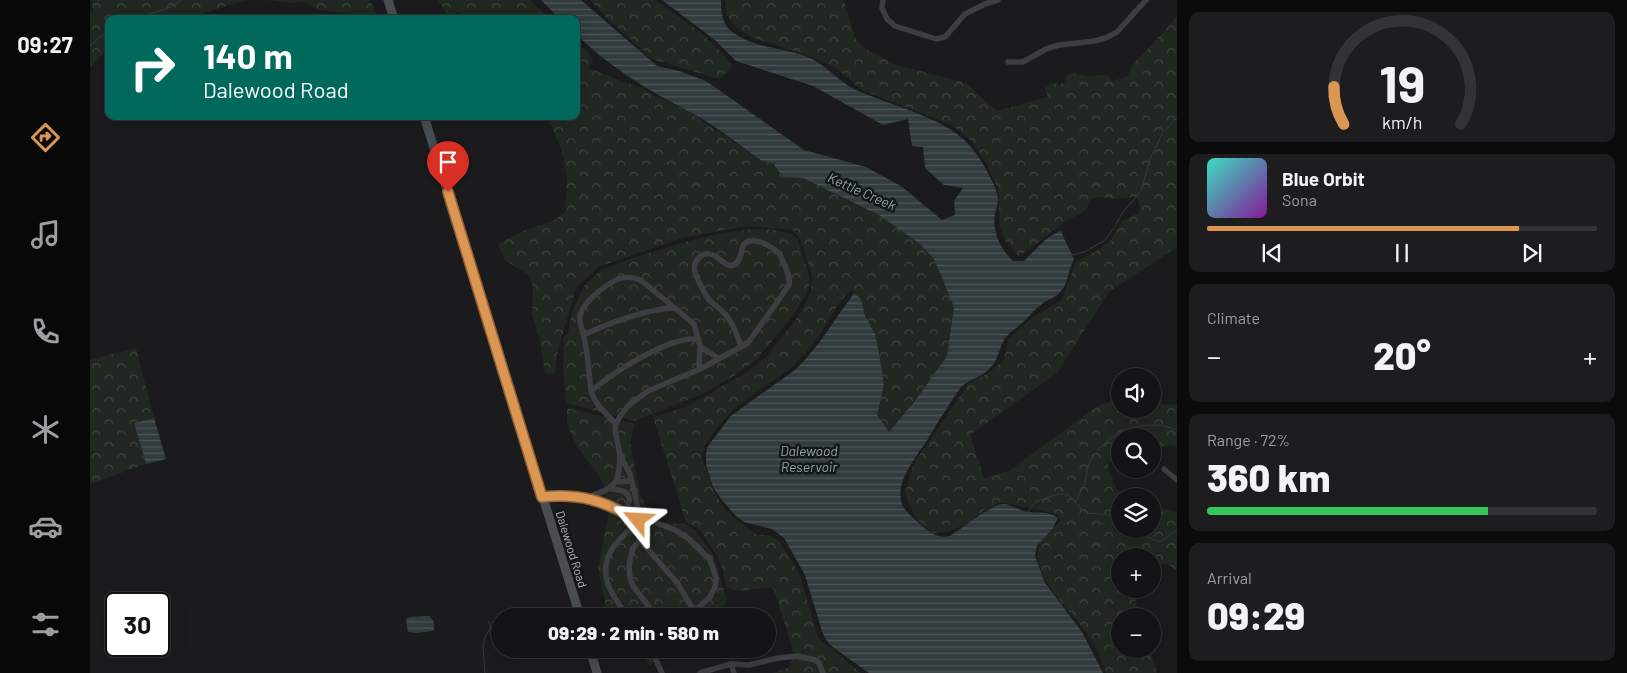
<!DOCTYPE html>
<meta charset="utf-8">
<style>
:root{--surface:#141416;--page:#1d1d1f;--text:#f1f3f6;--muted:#9d9ea1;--line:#333335;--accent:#dc9653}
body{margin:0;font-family:Barlow,sans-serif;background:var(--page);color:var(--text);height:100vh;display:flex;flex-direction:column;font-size:19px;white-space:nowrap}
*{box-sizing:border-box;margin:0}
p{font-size:16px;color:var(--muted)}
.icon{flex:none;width:28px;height:28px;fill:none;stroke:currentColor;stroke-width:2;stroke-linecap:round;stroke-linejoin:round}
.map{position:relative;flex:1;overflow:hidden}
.drawer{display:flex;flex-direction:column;gap:12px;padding:12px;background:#0b0b0c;width:450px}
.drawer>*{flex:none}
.hud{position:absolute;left:15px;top:15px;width:475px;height:105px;border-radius:10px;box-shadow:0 5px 20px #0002,0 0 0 1px var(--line);background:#00695c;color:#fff;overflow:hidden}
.tools{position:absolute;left:1021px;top:368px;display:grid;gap:10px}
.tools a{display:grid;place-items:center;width:50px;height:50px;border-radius:50%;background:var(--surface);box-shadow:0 5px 20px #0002,0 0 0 1px var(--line);font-size:25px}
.speed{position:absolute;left:15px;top:592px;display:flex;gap:10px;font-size:25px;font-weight:700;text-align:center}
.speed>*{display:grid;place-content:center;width:65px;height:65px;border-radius:50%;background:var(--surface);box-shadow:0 5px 20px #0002,0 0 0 1px var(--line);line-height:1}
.speed .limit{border:2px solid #111;border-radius:8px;background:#fff;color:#111}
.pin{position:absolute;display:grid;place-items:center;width:42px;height:42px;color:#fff;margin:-51px -21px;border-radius:50% 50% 50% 0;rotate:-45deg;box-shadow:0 0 5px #0007}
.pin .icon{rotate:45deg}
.me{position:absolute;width:55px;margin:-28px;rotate:297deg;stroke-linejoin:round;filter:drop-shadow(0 0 4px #0008)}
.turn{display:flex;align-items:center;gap:18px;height:105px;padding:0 15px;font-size:22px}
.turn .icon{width:65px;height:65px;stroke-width:2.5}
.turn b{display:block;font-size:35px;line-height:42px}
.big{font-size:38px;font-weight:800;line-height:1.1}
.drawer .card{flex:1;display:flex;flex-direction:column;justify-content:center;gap:8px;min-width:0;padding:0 18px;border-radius:10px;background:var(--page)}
.drawer .dial{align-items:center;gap:0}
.dial svg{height:130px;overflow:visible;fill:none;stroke:var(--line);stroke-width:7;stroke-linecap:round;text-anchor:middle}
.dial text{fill:var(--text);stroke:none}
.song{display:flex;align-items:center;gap:15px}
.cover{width:60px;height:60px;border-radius:8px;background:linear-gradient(135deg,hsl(170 70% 55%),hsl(290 70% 35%))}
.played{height:5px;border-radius:2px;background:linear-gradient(90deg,var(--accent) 80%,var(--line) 80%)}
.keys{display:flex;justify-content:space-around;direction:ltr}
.heat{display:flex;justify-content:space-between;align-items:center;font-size:28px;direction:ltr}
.charge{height:8px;border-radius:4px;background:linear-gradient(90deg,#34c759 72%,var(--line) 0)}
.trip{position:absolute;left:401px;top:608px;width:285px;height:50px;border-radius:25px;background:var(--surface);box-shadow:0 5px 20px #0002,0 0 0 1px var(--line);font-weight:800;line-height:50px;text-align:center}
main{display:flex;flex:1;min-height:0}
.menu{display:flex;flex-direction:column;width:90px;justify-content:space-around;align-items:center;background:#080809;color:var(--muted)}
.menu .icon{width:35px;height:35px}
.menu .current{color:var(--accent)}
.menu b{font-size:22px;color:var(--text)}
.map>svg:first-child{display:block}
</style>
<main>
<nav class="menu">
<b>09:27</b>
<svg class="icon current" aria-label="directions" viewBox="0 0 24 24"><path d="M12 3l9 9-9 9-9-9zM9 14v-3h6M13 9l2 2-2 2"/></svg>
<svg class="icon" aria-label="music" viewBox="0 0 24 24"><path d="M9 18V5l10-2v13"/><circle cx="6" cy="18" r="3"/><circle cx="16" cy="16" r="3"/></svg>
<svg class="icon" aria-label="phone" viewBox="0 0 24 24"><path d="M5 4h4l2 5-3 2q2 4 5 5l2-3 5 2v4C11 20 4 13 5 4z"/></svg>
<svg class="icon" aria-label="climate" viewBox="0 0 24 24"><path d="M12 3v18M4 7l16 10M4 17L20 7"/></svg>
<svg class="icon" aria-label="car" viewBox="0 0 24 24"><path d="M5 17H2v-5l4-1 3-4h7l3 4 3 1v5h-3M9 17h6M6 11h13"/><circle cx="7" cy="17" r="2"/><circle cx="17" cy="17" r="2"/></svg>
<svg class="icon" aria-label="filters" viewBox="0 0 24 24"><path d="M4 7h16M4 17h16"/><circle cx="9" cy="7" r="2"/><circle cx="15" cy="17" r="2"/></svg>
</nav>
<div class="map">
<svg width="1087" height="673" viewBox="0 0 1087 673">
<defs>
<pattern id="forest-crowns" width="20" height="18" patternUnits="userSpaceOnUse" patternTransform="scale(1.25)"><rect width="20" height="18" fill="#212721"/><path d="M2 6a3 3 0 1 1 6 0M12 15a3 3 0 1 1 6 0" fill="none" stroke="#3f443f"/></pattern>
<pattern id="water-rules" width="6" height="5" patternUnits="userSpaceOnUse" patternTransform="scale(1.25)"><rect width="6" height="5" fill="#323c3f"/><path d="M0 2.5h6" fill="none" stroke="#4d5659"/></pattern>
</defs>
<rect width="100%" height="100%" fill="#1b1b1d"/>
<path fill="url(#forest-crowns)" d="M2 0H159L142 4 97 19H19V47L0 68V13L3 12Z
M178 0H278L283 5 287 16 272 15 230 10 214 2 199 3Z
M348 0H440L460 19H375L369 12 358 16Z
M500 0H565L610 32 629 50 641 64 640 70 629 79 562 59 516 17Z
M635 0H754L766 40 777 50 790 56 803 64 876 83 906 111 958 97 955 88 963 83 969 85 975 82 976 76 981 73 997 76 1019 75 1022 81 1037 77 1044 63 1071 35 1087 16V247L1019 292 967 373 880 435 894 478 919 471 1009 405 1030 399V409H1062L1063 401 1077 405 1087 404V447L1080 445 1068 448 1069 454 1063 457 1062 436H1030V460L1018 463 1024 485 1033 496H1030V529H1062L1063 506 1087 512V570L1077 564 1063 566 1062 556H1030V589H1045L1043 592 1050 616H1030V649H1060L1067 673H1016C1011 658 1005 645 996 632 980 610 940 575 949 546 952 538 965 527 971 519L967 514 911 502 896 509 876 524 858 532 843 533 828 521 819 505 815 492 824 463 879 383 897 374 914 360 918 340 939 320 972 300 986 261 1005 252 1020 241 1032 221 1049 213 1050 207 1047 197 1027 199 1007 197 1001 199 996 210 973 223 929 257 916 242 909 225V201L908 189 896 163 883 142 862 125 772 90 746 68 714 54 663 38 645 27 636 14Z
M486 44 498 52 503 61 499 68 553 89 567 97 596 110 672 161 683 163 693 177 713 178 789 215 830 244 844 259 864 307 857 356 816 412 799 433 787 415 794 385 785 334 775 316 771 299 761 290 749 303 728 337 715 354 697 371 645 408 632 422 614 446 612 458 622 487 634 509 648 521 667 535H679L690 542 710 575 728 638 771 673H682L700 667 703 653 699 637 684 590 680 587 649 591 636 587 633 570 627 556 609 529 596 522 563 417 596 407 656 373 676 357 708 317 721 292 722 276 710 239 702 230 657 226 592 238 508 267 486 288 468 350 465 373 455 374 450 341 442 314 443 287 438 275 415 260 408 244 433 231 465 220 475 212 477 178 472 151 457 116H486Z
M665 229 685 230 702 234 708 240 720 278 718 291 704 314 667 359 647 374 613 394 545 421 476 403 473 368 474 337 478 333 482 312 494 286 511 270 543 258 595 242 631 233Z
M46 348 64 418 44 423 56 464 0 484V360Z
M477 408 545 424 540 442 550 494 558 513 568 520 580 524 593 523 606 531 624 556 637 602 623 616H526L516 607 508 569 519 513 514 486 510 477 485 444 477 422Z
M553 649H585L559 666Z"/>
<path fill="url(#water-rules)" d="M451 0H491L567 66 589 71 616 81 714 150 776 167 811 186 852 220 865 215 864 201 873 188 854 185 835 168 833 147 822 146 818 119 793 125 723 86 646 61 625 40 572 0H631C631 10 632 25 641 31 664 49 694 47 720 58 737 66 749 82 766 90 793 102 821 109 847 122 873 135 886 149 899 175 903 183 907 190 908 199 908 205 906 209 905 214 902 233 910 248 923 261H934L956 239 971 230C974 241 980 249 984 259 978 269 979 282 971 291 966 298 958 299 952 304 944 310 938 318 930 325 926 329 921 331 918 335 910 341 910 359 900 368 892 377 880 379 871 387 861 401 851 417 842 432 832 451 806 477 811 500 812 510 823 517 830 524 838 532 848 539 860 536 871 529 902 504 913 504 919 503 929 511 938 512 949 513 959 511 968 518L963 528 947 546 945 556 955 583 992 632 1013 673H779L740 645 735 638 732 631 715 575 694 538 682 529 654 522 646 516 632 500 623 487 616 465V453L618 446 641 416 660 402 705 370 714 361 729 343 764 293 771 299 775 316 785 334 790 359 794 385 787 415 799 432 824 402 857 356 864 307 844 259 830 244 789 215 713 178 693 177 683 163 672 161C648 144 622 123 596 110 556 89 518 66 486 34V19H470Z
M64 418 76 459 56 464 44 423Z
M339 616C343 619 346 625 343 631L327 633 318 632 316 619 320 617Z"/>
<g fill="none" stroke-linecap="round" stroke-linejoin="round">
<path stroke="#323c3f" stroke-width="1" d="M42 19C57 13 79 12 91 0
M0 46 11 36 19 32
M982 255 994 252 1014 241 1022 231 1033 212 1051 191 1060 159 1072 134 1087 118
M985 503C988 497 991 491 994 485 997 478 996 469 1000 462 1016 432 1055 416 1087 430
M938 512 945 502 968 494 978 495 982 498 991 509 998 513 1019 515 1030 520
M1043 529 1051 535 1070 542 1087 530
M395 673 393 648 395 637 401 627 398 621"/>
<path stroke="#3c3e41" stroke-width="5.5" d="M793 0 792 8 797 19 805 26 846 39 855 37 875 14 895 4 908 0
M918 62H933L956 49 969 45 1005 41 1018 37 1027 32 1056 0
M494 335C515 324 561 308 585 308
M609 339C579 336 524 372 501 391 499 373 498 355 494 337 493 329 488 323 490 315 493 304 509 290 519 284 529 277 541 275 552 281L604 324 610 346 629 359
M609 369 610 346
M501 391C505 405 517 414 526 424
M1074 469 1087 480
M526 482 542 481
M452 497C482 494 506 498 532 512 540 506 543 496 533 491 529 490 523 489 519 488
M498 497C526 488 529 484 530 455
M532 512 548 519 554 518 585 530 599 539 620 560 626 578 625 587 620 597 599 616
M550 540 588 584 604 611
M538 616C520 594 506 572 524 546 531 537 541 529 548 519
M566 616 543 586 540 578 539 566 540 560 543 548 550 540V528L548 519 549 515 547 504 540 474 530 455 526 435 525 429 526 424 531 415 539 405 558 391 610 369 658 343 699 285C701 274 693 265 690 254 683 247 660 233 653 246 651 249 652 254 650 257 643 276 632 259 623 255 612 250 602 262 605 272 607 279 615 294 619 300 625 305 631 309 636 315 644 325 647 335 651 347
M561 649 572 673
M641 664 644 673
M610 673 641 664 659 665 688 658 708 656 725 660 729 663 733 673"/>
<path stroke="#4a4d51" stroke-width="9" d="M298 0 304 19
M334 116 490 616
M500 649 507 673"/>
</g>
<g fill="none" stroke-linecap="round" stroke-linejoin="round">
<defs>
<path id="route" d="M358 192 452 497C492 493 513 501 548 520"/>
</defs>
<use href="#route" stroke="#8f6236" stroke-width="12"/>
<use href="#route" stroke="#dc9653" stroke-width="9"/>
</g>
<g text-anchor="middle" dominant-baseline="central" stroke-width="5" stroke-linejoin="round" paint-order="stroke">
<g font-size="12" fill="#afb4ba" stroke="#161618">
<text transform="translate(482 549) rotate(73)">Dalewood Road</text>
</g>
<g font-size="14" font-style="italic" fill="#8ba5b0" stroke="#161618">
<text transform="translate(772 191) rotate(24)">Kettle Creek</text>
<text x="719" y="450">Dalewood<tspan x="719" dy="16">Reservoir</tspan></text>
</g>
</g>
</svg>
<div class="tools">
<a><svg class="icon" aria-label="sound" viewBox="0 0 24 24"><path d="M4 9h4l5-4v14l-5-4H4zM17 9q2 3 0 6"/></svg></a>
<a><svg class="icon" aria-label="search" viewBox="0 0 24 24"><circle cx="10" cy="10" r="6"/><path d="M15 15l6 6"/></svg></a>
<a><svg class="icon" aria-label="layers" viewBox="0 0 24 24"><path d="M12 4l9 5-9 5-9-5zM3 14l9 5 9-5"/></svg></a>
<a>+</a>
<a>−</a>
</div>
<div class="speed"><div class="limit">30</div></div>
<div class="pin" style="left:358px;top:192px;background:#d93025"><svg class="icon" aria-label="arrive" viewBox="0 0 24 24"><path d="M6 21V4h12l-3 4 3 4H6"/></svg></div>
<svg class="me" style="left:548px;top:520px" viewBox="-20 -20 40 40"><path d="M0-17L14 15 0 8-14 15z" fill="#dc9653" stroke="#fff" stroke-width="4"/></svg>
<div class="trip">09:29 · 2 min · 580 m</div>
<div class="hud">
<div class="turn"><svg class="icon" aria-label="right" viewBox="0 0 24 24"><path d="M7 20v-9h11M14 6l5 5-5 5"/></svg><div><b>140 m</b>Dalewood Road</div></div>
</div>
</div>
<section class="drawer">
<div class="card dial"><svg viewBox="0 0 100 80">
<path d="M14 69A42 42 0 1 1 86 69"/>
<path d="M14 69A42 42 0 0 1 8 46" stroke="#dc9653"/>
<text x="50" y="56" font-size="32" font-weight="700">19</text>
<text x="50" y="72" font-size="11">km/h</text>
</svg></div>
<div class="card">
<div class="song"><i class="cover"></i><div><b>Blue Orbit</b><p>Sona</p></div></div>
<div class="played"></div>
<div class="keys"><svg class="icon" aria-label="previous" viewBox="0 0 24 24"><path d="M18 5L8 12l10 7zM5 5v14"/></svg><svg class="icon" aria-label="pause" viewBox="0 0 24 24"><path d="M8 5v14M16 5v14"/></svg><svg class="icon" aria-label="next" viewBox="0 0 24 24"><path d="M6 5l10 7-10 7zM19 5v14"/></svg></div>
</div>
<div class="card"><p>Climate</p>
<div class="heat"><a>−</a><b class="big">20°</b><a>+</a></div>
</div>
<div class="card"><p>Range · 72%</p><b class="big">360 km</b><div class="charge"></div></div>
<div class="card"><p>Arrival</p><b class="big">09:29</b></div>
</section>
</main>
